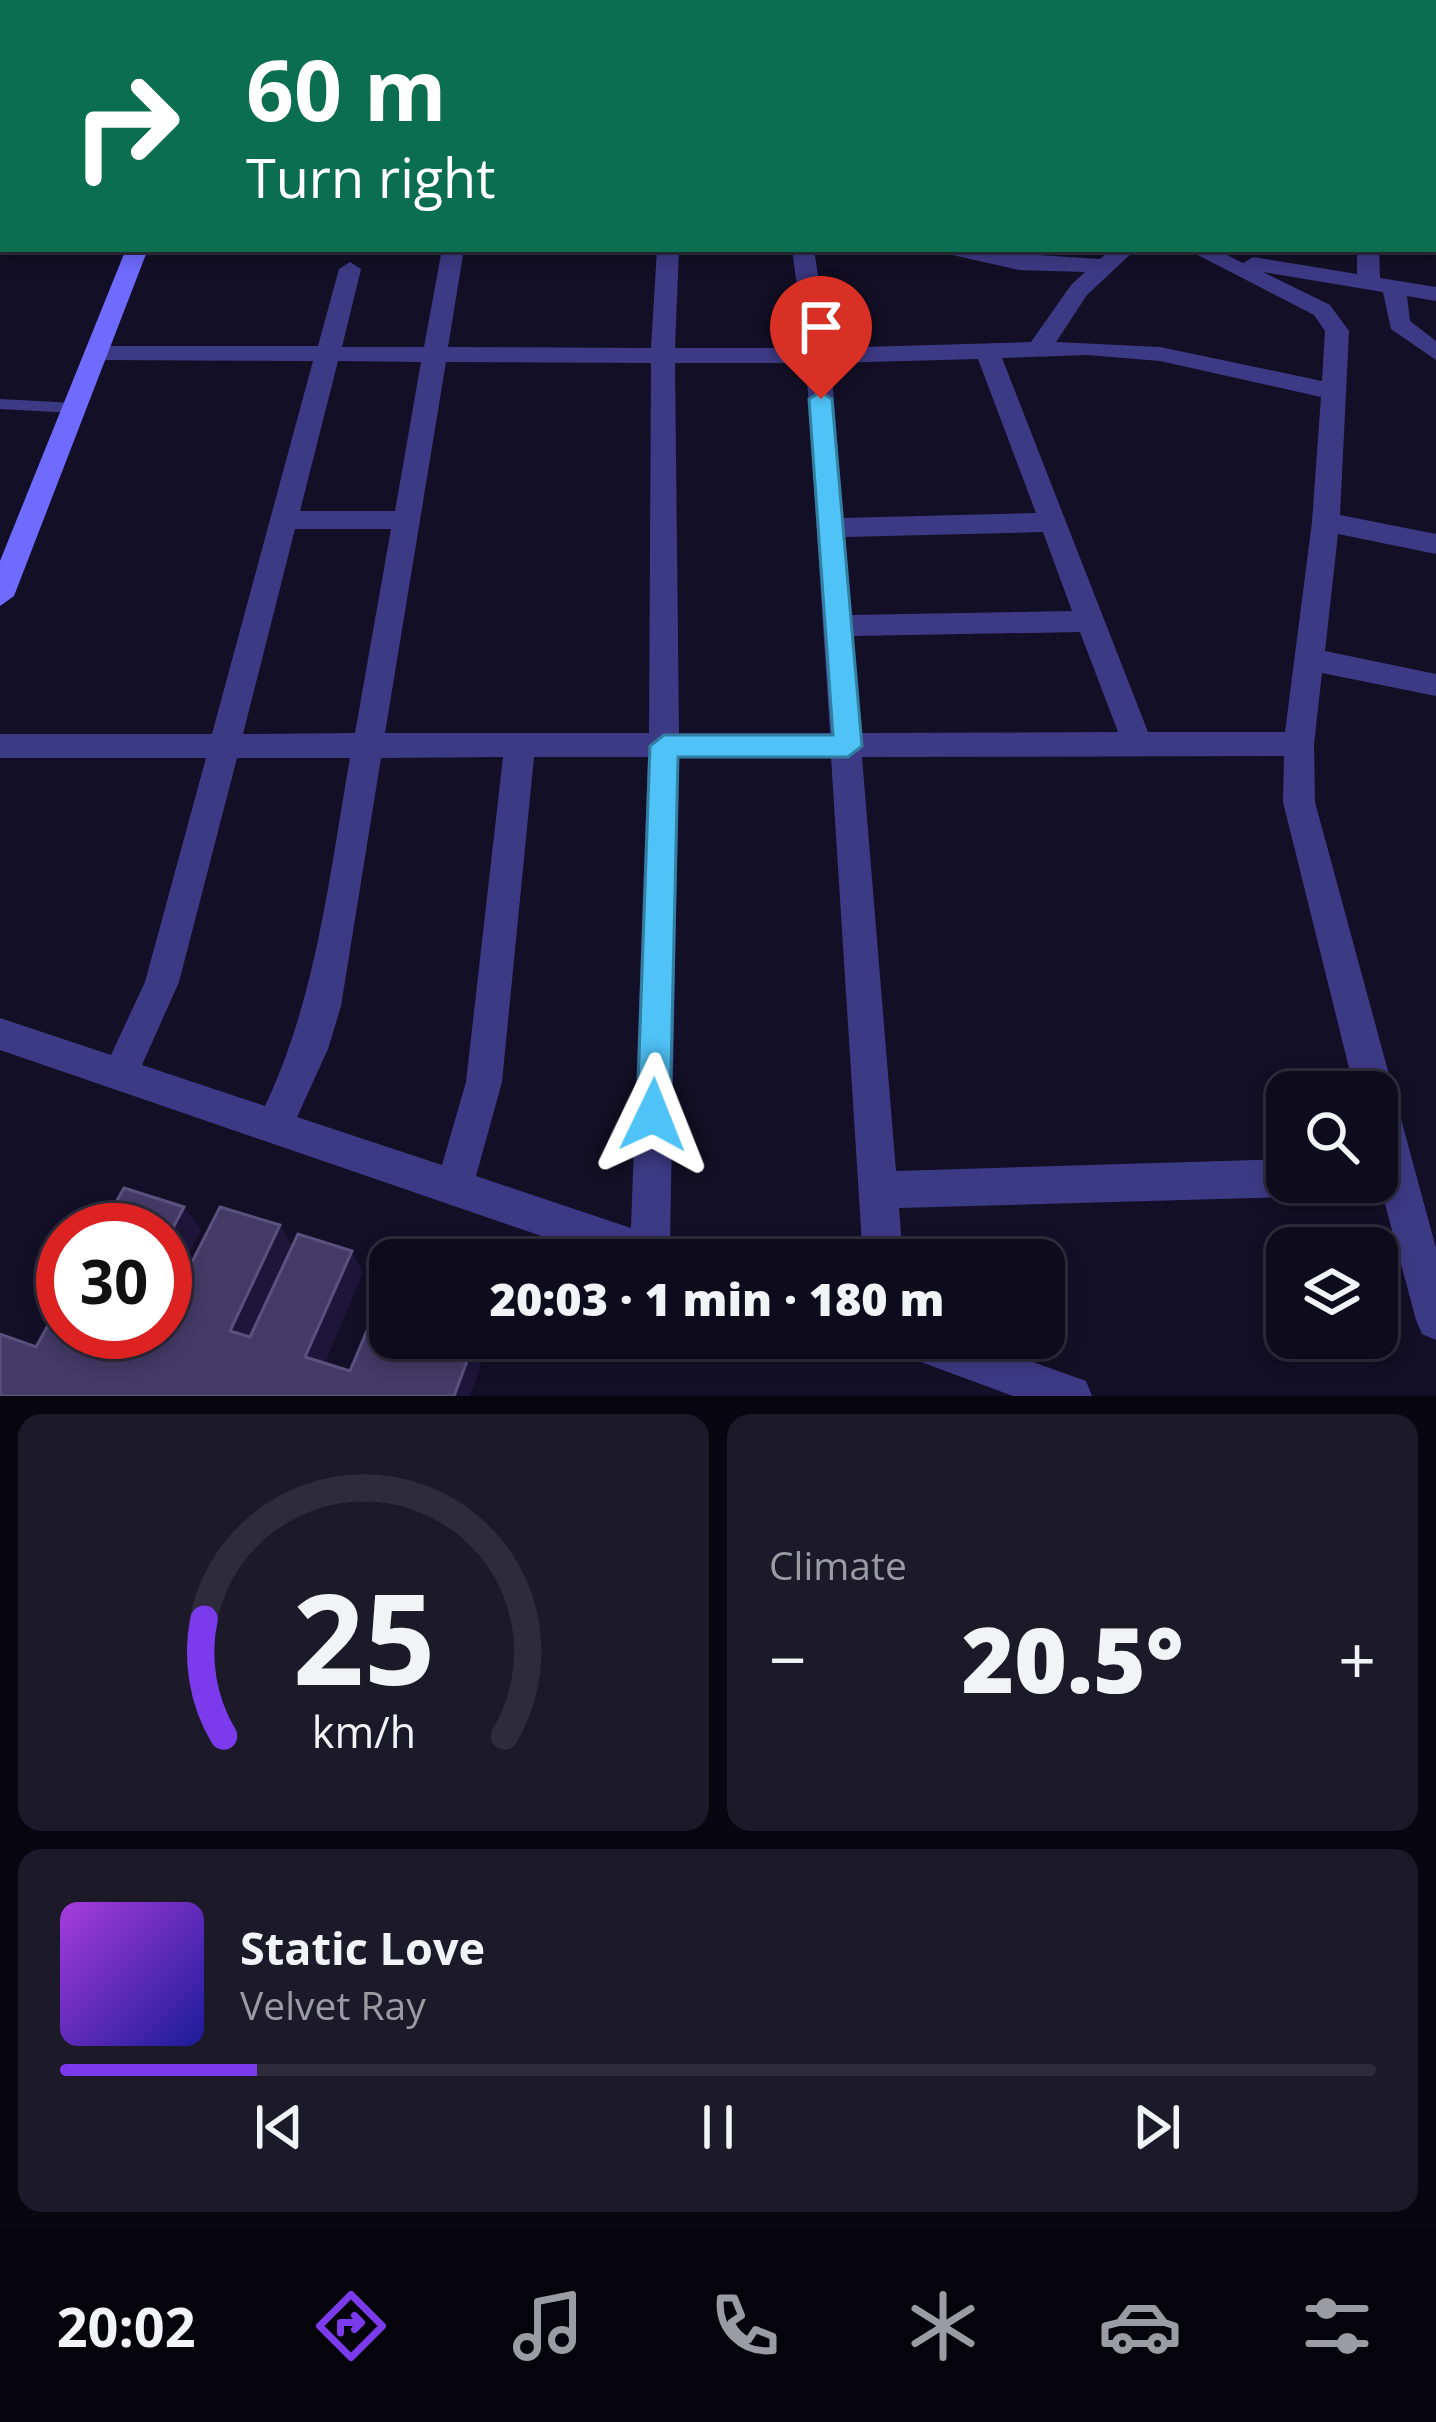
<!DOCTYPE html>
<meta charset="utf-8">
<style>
:root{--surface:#0e0b1c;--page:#1c1929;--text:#f1f3f6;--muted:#9b9ba3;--line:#2e2b3b;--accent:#7c3aed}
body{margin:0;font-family:"Open Sans",sans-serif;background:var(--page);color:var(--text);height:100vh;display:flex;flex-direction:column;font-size:45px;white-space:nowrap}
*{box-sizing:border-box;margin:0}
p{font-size:39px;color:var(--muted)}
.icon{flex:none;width:66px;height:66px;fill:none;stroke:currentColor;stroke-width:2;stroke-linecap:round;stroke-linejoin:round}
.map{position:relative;height:1396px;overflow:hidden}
.sheet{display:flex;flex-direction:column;gap:18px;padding:18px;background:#08060f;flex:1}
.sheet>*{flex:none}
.hud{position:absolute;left:0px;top:0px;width:1437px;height:252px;box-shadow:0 6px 18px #0003,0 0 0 3px var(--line);background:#0b6e4f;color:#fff;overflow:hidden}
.tools{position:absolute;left:1266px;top:1071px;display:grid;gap:24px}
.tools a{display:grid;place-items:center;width:132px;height:132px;border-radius:24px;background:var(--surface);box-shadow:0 6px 18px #0003,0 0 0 3px var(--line);font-size:60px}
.speed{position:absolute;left:36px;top:1203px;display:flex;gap:24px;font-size:60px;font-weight:700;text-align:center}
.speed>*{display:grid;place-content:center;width:156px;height:156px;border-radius:50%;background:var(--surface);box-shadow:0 6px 18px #0003,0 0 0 3px var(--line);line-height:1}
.speed .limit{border:18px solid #d22;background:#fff;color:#111}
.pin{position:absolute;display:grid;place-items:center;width:102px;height:102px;color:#fff;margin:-123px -51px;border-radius:50% 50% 50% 0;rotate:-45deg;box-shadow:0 0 12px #0007}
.pin .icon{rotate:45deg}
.me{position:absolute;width:132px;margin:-66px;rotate:2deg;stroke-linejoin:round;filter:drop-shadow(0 0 9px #0008)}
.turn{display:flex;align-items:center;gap:42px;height:252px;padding:0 48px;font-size:54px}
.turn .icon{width:156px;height:156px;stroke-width:2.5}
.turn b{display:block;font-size:84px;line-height:102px}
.big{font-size:90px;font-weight:800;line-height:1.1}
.sheet .card{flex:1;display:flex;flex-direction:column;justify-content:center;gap:18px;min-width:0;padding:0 42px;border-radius:24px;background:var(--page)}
.sheet .dial{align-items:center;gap:0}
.dial svg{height:312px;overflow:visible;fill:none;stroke:var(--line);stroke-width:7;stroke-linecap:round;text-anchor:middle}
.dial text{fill:var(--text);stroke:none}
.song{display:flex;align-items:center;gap:36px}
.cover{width:144px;height:144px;border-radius:18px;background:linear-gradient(135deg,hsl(280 70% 55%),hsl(240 70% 35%))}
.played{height:12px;border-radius:6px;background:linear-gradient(90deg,var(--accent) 15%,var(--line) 15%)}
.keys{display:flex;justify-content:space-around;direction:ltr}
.heat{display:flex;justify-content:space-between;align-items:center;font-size:66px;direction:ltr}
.sheet .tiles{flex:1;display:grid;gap:18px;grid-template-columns:1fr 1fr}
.card:last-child{grid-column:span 2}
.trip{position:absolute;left:369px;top:1239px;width:696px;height:120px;border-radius:24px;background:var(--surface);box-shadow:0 6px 18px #0003,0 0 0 3px var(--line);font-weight:800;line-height:120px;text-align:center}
.dock{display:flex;height:192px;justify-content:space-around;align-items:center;background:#06040b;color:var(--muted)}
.dock .icon{width:84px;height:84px}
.dock .on{color:var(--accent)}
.dock b{font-size:54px;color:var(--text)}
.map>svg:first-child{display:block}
</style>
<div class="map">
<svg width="1436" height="1396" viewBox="0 0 1436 1396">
<rect width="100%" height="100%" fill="#130f26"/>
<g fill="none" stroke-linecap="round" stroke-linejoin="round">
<path fill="#3d3a85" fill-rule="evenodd" d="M0 399 75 403 83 408 75 413 0 409Z"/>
<path fill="#3d3a85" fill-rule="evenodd" d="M886 0H904L905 3H887Z
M0 99H3V111H0Z
M1434 106H1436V119H1434Z
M1434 183H1436V195H1434Z
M442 249H464L448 347 651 348 657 249H679L675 348H805L792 249H814L829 348 1031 342 1071 285 1085 272 1019 270 948 254 945 249 1100 259 1112 249H1136L1087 295 1056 342 1160 347 1322 381 1325 331 1314 315 1186 249H1215L1243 263 1253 257 1357 274V249H1379L1380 278 1436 287V301L1407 296 1410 321 1436 341V360L1391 329 1383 292 1263 272 1330 305 1349 331 1340 515 1436 534V554L1338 534 1325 651 1436 674V696L1322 673 1314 744 1315 802 1436 1248V1340L1422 1334 1416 1320 1377 1174V1092H1355L1283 802 1284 756 862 757 896 1171 1287 1159V1182H1304L1300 1191 1287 1197 899 1208 903 1260H863L831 757H679L670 1241 679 1245 684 1260H611L0 1050V1018L111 1055 145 982 206 758H0V734H212L313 361 96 360 84 353 96 346H318L339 269 350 262 361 269 342 347H424ZM1087 355 1160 361 1321 397 1312 522 1285 732H1148L1002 358ZM978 359 1036 513 843 518 831 363ZM338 361 421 362 395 511H300ZM446 362 651 363 649 733H385ZM675 363H806L830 733H679ZM295 529H391L355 733 243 734ZM1043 532 1072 611 851 615 845 537ZM1080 632 1118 732 860 733 853 636ZM503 757 466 1082 442 1165 297 1117 328 1049 341 1006 381 758ZM534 757H648L631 1228 476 1176 502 1082ZM237 758H350C329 877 317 996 265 1106L142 1065 179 982Z
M888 1338H966L1086 1381 1092 1396H1013L894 1352Z"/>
<path fill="#6f6bff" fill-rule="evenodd" d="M126 249H148L14 596 0 606V561Z"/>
</g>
<path fill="#1d163a" d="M184 1207 201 1230 165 1300V1243Z
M280 1225 294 1248 246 1351 230 1331Z
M352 1251 363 1273 319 1377 305 1357Z
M473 1345 481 1365 470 1396H454Z"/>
<path fill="#433a66" stroke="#5a527e" stroke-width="3" d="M124 1188 184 1207 165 1243V1230H100Z
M220 1207 280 1225 230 1331 250 1337 298 1234 352 1251 305 1357 350 1371 374 1314 390 1319V1338H452L473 1345 454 1396H0V1334L36 1347 63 1298V1332H165V1308L168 1309Z"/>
<path fill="#4fc3f7" stroke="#337fa1" stroke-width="3" d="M821 392 832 399 862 746 848 757H678L670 1115 665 1127 653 1131 641 1127 637 1115 650 746 664 735H833L809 399Z"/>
</svg>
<div class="tools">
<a><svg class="icon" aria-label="search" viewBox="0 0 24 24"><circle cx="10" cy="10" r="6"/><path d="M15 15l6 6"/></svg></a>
<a><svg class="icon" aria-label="layers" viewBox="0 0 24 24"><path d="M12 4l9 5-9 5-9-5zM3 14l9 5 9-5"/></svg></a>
</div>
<div class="speed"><div class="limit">30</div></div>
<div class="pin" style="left:821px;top:399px;background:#d93025"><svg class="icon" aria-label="arrive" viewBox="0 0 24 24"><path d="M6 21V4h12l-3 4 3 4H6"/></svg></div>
<svg class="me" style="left:653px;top:1115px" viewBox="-20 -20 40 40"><path d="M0-17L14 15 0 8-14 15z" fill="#4fc3f7" stroke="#fff" stroke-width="4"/></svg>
<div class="trip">20:03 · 1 min · 180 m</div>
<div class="hud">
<div class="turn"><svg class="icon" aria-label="right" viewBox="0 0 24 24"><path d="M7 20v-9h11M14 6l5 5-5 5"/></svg><div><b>60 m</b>Turn right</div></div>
</div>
</div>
<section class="sheet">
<div class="tiles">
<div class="card dial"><svg viewBox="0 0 100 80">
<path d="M14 69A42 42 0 1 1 86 69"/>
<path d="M14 69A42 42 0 0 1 9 39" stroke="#7c3aed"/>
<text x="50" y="56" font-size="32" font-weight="700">25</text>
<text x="50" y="72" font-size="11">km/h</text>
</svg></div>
<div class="card"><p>Climate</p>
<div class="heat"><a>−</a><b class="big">20.5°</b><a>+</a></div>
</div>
<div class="card">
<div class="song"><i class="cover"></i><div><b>Static Love</b><p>Velvet Ray</p></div></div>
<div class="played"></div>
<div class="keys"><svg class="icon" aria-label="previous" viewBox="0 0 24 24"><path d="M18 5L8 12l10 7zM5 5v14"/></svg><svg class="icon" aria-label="pause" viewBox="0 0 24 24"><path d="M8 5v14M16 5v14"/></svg><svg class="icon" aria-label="next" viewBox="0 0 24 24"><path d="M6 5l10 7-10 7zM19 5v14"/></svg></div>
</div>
</div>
</section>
<nav class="dock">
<b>20:02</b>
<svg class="icon on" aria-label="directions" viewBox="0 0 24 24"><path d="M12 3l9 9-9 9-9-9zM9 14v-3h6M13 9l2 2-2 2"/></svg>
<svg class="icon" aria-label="music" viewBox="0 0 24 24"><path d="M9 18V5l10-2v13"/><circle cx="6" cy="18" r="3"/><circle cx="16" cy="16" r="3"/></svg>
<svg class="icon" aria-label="phone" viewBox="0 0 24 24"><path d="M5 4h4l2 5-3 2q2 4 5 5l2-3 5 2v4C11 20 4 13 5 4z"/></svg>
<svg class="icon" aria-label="climate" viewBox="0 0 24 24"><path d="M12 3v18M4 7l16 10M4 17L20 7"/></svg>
<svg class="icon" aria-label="car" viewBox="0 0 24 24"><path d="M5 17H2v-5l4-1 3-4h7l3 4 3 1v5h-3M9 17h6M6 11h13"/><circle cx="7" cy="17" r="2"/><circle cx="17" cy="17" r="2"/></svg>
<svg class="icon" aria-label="filters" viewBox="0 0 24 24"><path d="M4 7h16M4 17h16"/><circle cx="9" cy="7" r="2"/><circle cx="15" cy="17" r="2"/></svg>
</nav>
